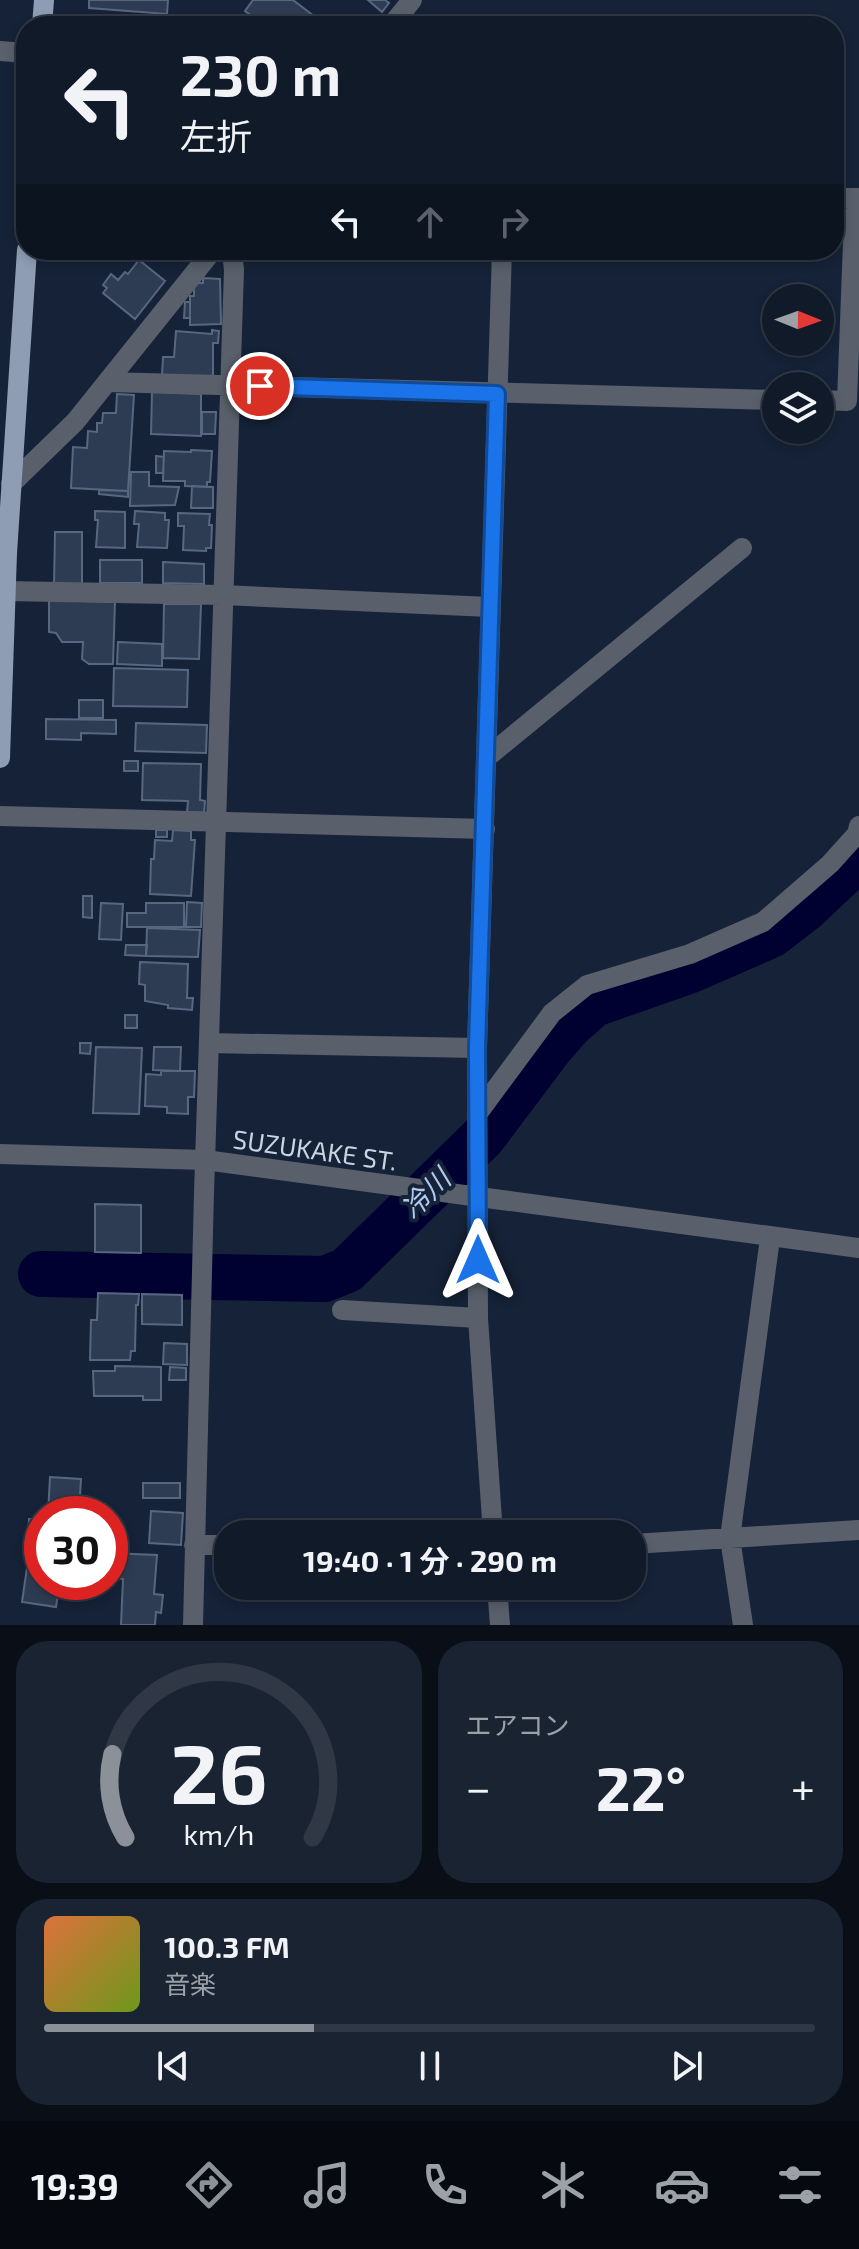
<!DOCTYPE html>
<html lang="ja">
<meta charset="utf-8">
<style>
:root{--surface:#101a29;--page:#192331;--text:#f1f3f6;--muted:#9ca1a8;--line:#303846;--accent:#8c9099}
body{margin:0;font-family:"Exo 2","Noto Sans JP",sans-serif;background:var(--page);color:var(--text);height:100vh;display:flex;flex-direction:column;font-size:30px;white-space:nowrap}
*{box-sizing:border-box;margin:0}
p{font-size:26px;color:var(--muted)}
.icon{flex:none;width:44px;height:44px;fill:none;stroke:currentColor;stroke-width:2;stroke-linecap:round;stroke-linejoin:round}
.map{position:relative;height:1625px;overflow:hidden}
.sheet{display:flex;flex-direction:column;gap:16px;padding:16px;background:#090e17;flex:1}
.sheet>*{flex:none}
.hud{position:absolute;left:16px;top:16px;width:828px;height:244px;border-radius:32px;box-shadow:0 4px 12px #0003,0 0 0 2px var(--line);background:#101a29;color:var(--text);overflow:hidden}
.needle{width:52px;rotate:91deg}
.fabs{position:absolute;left:762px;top:284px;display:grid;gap:16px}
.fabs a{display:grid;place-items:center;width:72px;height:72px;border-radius:50%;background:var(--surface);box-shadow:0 4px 12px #0003,0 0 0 2px var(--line);font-size:40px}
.speed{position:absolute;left:24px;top:1496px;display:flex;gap:16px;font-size:40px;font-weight:700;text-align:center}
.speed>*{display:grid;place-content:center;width:104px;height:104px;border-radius:50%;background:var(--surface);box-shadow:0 4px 12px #0003,0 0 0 2px var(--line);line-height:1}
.speed .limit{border:12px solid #d22;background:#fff;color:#111}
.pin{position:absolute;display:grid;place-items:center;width:68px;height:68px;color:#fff;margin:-34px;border:4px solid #fff;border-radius:50%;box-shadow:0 2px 8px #0007}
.me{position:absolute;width:88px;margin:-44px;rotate:0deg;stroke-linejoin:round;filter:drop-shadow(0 0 6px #0008)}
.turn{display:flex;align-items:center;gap:28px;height:168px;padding:0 32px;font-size:36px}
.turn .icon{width:104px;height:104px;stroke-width:2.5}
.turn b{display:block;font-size:56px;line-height:68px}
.lanes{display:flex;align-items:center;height:76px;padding:0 32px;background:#0003;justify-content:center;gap:40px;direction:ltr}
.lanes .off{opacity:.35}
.big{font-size:60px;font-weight:700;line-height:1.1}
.sheet .card{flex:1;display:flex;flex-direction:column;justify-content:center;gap:12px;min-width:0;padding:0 28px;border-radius:32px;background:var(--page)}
.sheet .dial{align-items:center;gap:0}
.dial svg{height:208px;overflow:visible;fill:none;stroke:var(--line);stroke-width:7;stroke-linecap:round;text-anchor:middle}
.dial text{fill:var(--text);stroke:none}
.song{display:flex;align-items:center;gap:24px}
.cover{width:96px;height:96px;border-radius:12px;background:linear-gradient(135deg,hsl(20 70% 55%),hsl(80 70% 35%))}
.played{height:8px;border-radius:4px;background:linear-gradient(90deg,var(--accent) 35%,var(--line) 35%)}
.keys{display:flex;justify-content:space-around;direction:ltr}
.heat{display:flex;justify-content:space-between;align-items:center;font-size:44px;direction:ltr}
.sheet .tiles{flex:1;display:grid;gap:16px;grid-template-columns:1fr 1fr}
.card:last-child{grid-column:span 2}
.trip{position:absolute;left:214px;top:1520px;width:432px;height:80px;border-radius:32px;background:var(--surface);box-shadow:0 4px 12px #0003,0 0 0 2px var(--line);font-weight:700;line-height:80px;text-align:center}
.menu{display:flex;height:128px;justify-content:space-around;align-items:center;background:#060a10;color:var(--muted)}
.menu .icon{width:56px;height:56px}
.menu .selected{color:var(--accent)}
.menu b{font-size:36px;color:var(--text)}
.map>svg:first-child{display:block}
</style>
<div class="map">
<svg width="859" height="1625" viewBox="0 0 859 1625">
<rect width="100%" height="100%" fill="#152237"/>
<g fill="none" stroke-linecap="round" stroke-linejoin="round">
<path stroke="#000031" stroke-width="46" d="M41 1274 325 1279 347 1270 483 1137 550 1048 570 1025 594 1004 691 970 771 935 806 908 859 858"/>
</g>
<path fill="#2e3c53" stroke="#576780" stroke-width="2" d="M89 0H168L167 14 89 8Z
M253 0H293L327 26H265L245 11Z
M368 0H385L389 3 382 12Z
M139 260 165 281 135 319 103 293 107 288 103 285 111 274 118 280 125 272 128 274Z
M203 278 220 279 221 324 190 325V296H194V283H203Z
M185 302H190V318H184Z
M212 330 219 331 218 343H213V379L162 375 163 357H174L176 331 212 334Z
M152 392 201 394V436L151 434Z
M117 394 134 395 128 491 71 488 73 447 87 448 88 431 97 432V423H102L103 413H116Z
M202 412H216L215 434H202Z
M191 450 212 451 210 482H207V487L185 486V481H163L164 451 191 452Z
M156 456 164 457 163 473H156Z
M131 472H149V486L179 487 175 505 130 506Z
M192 486 213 487V508H191Z
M99 490 128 491V497L99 494Z
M95 511 125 512V548L96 547 98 520H95Z
M135 511 165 513V520H169L167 548 137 547 139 524H134Z
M178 513 210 514 209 525H212L211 548H206V551L183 550 184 526H178Z
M55 532H82V586H54Z
M100 560H142V583H100Z
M163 562 204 564V584L163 583Z
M49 600 115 602 113 664H89L82 659 83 642H62L56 633 49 632Z
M164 604H201L199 659 163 658Z
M118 642 162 644V666L117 664Z
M114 668 188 670 187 707 113 706Z
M79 700H103V718H79Z
M46 719 116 720V734L81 733V740L46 739Z
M136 723 207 725 206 753 135 751Z
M124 761H138V771H124Z
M143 763 201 764 200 800 205 801 204 813 187 812 188 801 142 800Z
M156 830H167V837H156Z
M173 830 191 831V840H195L191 896 150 894 151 859H154L155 840 172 841Z
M83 896H92V918L83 917Z
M187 902 202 903 201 927H186Z
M101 903 123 904 121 940 99 939Z
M146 903H184V927H127V913H146Z
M147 928 200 930 198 957 146 956Z
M126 945H147L146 956 125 955Z
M140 962 188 964 187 998H193L192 1010 168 1008V1005L145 1001V985L139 984Z
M125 1015H137V1028H125Z
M80 1043H91L90 1054 80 1053Z
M96 1047 142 1048 139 1114 93 1113Z
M154 1047H181L180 1071 153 1070Z
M161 1071H195L194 1097H188V1114L167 1113V1107L145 1106 146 1074 161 1075Z
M95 1204 141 1205V1253L95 1252Z
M98 1293 139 1294 138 1305H136L135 1351H131L130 1360H90L91 1320H97Z
M142 1294 182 1295V1325L142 1324Z
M164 1343 187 1344V1365L163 1364Z
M115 1366 161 1367V1400H143V1396H94L93 1371H115Z
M170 1367 186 1368V1380H169Z
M50 1477 81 1479 79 1512 88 1514H48Z
M143 1483H180V1498H143Z
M151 1511 183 1513 181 1545 149 1543Z
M29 1519H41V1537H28Z
M30 1547 42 1549V1582H60L56 1607 22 1602Z
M110 1553 157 1555 154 1594 163 1595 161 1613 156 1612 155 1625H121L123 1579 110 1578Z"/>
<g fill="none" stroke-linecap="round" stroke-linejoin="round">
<path stroke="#59606b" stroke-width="20" d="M391 26 412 0
M0 51 26 53
M834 198H859
M108 382 776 400
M820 400 847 401 854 216 859 205
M11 484 75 422 213 250
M5 591 223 595 490 607
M486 758 742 548
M0 816 485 829
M209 1043 477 1048
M478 1113 552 1013 587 985 690 954 763 922 830 864 857 834 859 826
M0 1154 205 1160 859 1248
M342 1310 478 1318
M493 1534 478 1318 477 1048 502 250
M632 1544 859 1530
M194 1545H228
M497 1586 500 1625
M193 1625 204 1193 234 270 232 250
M743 1625 730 1538 770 1238"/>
<path stroke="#8f9db4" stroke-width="20" d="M42 26 44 0
M0 758 7 553 27 250"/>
</g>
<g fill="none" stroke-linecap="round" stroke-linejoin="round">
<defs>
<path id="route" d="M260 386 497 394 477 1048 478 1260"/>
</defs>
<use href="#route" stroke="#114b97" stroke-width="20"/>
<use href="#route" stroke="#1a73e8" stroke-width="14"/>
</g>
<g text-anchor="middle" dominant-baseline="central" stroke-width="8" stroke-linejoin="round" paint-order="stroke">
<g font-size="26" fill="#cad3e1" stroke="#152237">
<text transform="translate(315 1149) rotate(8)">SUZUKAKE ST.</text>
</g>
<g font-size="28" font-style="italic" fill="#b0c9f1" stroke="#152237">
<text transform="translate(425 1193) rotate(-45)">冷川</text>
</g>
</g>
</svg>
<div class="fabs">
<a><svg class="needle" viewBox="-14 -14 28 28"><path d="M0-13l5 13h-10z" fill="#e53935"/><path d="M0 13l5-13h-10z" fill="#9ca1a8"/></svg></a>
<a><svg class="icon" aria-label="layers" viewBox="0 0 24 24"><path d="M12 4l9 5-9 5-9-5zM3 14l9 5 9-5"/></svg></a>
</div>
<div class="speed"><div class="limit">30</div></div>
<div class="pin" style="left:260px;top:386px;background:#d93025"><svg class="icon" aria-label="arrive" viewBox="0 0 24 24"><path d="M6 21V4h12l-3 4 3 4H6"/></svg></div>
<svg class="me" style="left:478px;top:1260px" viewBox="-20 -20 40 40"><path d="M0-17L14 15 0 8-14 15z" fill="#1a73e8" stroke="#fff" stroke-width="4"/></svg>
<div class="trip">19:40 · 1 分 · 290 m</div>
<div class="hud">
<div class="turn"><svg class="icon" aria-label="left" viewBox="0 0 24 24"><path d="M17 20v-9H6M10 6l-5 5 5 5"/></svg><div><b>230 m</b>左折</div></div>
<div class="lanes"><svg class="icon" aria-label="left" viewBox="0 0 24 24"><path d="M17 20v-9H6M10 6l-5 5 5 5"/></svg><svg class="icon off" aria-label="ahead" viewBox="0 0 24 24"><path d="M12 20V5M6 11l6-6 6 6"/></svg><svg class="icon off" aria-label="right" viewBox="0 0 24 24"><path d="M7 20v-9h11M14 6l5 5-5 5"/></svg></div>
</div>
</div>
<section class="sheet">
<div class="tiles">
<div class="card dial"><svg viewBox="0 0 100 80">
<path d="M14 69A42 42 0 1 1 86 69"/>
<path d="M14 69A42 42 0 0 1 9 37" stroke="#8c9099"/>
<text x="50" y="56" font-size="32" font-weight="700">26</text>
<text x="50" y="72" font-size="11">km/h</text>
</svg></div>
<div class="card"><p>エアコン</p>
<div class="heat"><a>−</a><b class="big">22°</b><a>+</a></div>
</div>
<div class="card">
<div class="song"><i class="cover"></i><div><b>100.3 FM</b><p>音楽</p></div></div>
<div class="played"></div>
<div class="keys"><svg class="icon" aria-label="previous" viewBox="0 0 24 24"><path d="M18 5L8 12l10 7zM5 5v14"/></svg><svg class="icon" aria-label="pause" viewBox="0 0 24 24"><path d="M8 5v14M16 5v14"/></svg><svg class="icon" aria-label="next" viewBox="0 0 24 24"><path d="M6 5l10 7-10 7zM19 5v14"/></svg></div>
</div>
</div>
</section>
<nav class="menu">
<b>19:39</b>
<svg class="icon selected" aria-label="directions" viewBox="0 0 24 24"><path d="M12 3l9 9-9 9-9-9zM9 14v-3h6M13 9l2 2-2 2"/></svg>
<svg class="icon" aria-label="music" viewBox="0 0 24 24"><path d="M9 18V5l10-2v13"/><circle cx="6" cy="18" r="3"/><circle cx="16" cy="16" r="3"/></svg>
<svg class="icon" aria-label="phone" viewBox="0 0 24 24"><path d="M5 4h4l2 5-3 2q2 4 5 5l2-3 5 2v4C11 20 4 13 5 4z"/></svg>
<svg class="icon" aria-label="climate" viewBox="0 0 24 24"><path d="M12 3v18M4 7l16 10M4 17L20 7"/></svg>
<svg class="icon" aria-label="car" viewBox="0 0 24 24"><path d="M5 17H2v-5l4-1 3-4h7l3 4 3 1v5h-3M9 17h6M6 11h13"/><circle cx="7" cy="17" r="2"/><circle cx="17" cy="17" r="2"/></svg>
<svg class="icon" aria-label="filters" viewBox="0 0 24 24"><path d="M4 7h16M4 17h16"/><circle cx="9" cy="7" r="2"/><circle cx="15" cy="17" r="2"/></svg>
</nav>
